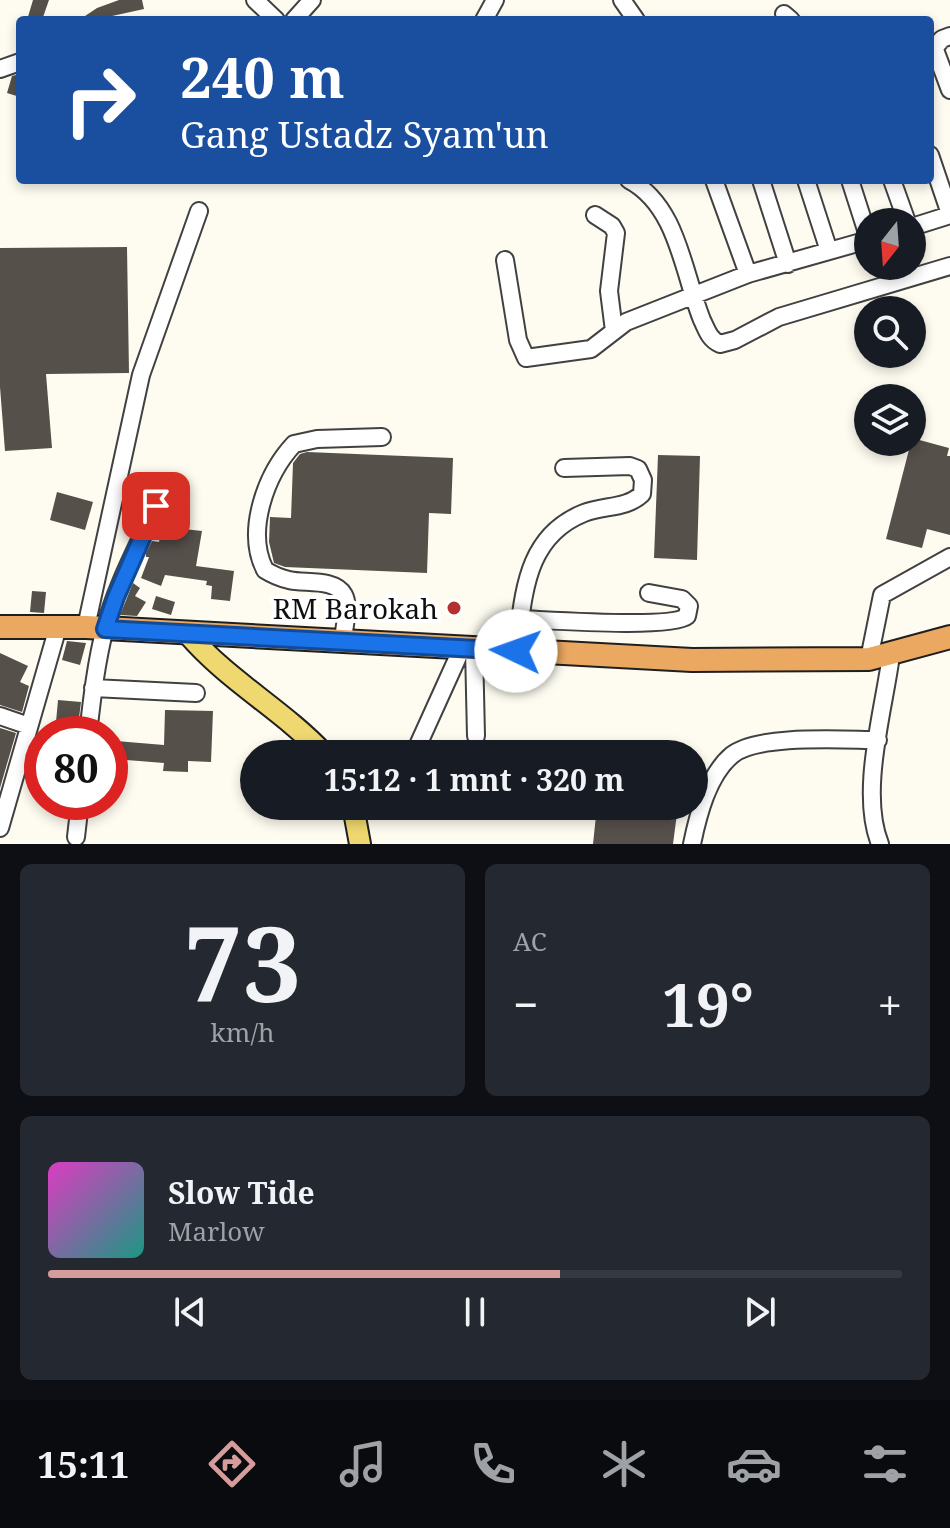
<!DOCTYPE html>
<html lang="id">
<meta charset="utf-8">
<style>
:root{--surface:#171b24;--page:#242831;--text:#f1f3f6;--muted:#9ea1a6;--line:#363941;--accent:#d69c9c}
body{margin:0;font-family:"Noto Serif",serif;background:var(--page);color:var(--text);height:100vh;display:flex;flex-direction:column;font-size:30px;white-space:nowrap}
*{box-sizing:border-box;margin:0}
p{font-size:26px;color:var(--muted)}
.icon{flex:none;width:44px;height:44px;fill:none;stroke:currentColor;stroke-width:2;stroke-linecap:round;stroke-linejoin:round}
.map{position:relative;height:844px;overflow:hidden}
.drawer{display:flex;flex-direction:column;gap:20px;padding:20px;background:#0d0f14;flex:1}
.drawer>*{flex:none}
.banner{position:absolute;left:16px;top:16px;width:918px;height:168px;border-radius:8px;box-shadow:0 4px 12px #0003;background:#1a4fa0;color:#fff;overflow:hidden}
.needle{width:52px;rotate:197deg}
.buttons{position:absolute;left:854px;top:208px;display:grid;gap:16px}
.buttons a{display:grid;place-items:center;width:72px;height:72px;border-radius:50%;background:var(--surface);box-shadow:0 4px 12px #0003;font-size:40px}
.speed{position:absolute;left:24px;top:716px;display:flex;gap:16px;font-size:40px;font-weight:700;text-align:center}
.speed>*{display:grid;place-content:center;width:104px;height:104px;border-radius:50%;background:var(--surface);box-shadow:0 4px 12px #0003;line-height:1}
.speed .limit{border:12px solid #d22;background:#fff;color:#111}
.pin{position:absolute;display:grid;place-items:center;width:68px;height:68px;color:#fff;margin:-34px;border-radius:16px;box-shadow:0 4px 12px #0006}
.me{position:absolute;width:88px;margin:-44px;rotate:273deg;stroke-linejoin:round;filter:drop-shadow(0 0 6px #0008)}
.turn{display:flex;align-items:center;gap:28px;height:168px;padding:0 32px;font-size:36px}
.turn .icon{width:104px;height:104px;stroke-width:2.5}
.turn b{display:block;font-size:56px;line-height:68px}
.big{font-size:60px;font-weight:700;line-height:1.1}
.drawer .tile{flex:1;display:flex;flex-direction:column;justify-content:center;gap:12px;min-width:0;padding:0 28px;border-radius:12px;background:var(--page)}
.drawer .dial{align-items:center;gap:0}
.dial b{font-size:104px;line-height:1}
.song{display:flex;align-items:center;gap:24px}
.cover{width:96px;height:96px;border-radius:12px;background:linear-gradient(135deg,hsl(310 70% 55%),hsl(170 70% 35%))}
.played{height:8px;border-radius:4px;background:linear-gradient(90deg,var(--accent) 60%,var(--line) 60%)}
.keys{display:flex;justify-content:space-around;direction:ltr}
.heat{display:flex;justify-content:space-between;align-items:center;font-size:44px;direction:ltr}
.drawer .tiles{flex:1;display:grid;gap:20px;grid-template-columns:1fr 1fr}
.tile:last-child{grid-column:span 2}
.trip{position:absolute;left:240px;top:740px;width:468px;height:80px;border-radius:40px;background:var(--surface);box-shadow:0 4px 12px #0003;font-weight:700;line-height:80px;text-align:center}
.tabs{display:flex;height:128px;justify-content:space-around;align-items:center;background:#090b0e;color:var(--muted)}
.tabs .icon{width:56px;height:56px}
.tabs .current{color:var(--accent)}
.tabs b{font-size:36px;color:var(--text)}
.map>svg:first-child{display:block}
</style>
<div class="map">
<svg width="950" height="844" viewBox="0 0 950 844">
<rect width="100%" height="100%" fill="#fefcf0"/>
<path fill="#56504b" d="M33 0H49L42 20H27Z
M119 0H142L144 9 103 18 105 20H79L97 8Z
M16 75 20 76V97L7 93 12 76Z
M127 247 129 373 46 374 52 448 5 451 0 387V248Z
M912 438 949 448 947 456H950V535L927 529 922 548 886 539Z
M307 452 453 458 451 514 429 513 427 573 285 567 274 563 269 542 270 517 291 518 293 463 300 454Z
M658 455 700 456 697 560 654 558Z
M57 492 93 502 85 530 50 520Z
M166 492 189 497 184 529 202 531 196 566 234 571 230 601 211 599 212 586 206 585 207 581 165 575 161 586 141 578 149 557H146V553L152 541 159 542 167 506Z
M133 583 140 588 135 596 146 602 137 616 120 615Z
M32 591 46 592 44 613 30 612Z
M156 596 175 602 171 615 152 609Z
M67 641 86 643 80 665 62 660Z
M0 653 28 666 20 682 29 686 22 712 0 705Z
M58 700 81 702 77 734 55 733Z
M165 710 213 711 211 762 188 761V772L163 771 164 763 114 759 116 741 164 745Z
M0 728 16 733 0 788Z
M605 743 642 748 641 754H604Z
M597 806H678L673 844H593Z"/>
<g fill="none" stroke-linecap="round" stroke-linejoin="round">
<defs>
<path id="minor" d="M255 0 276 20
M622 0 636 20
M784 14 791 20
M294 20 312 0
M484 20 495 0
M934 47 950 90
M930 53 942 39 950 36
M0 69 20 62
M930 155 950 214
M629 180C678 206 683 273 702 320 707 330 709 339 720 344L735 340 779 317 950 266
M714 180 748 274
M761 180 788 264
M806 180 829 251
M850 180 868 236
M892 180 907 222
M595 215 612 226 616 233 609 291 614 331
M912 227 950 215
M505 260 518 340 526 358 591 349 626 322 692 296 748 274 868 240
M521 619C548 620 672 629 687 616L689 606 682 599 649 593
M86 627 141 375 199 211
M343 640C344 627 350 606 344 595 335 578 304 584 289 580 280 578 273 575 265 570 245 531 266 474 294 444L317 439 382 437
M474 648 476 736
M516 651C524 596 524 537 584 513 604 505 626 509 642 494L643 480 638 469 630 466 564 468
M869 659 882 595 950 557
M93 688 196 693
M0 716 29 726
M88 734C92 699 96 663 105 628 116 586 138 546 156 506
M414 754 462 648
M0 828 58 627
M76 837 80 802
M692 844C698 815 708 775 732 755 758 734 844 740 878 740
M880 844C859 792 884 710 891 655"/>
<path id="major" d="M188 634C228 681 283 710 324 754
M353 806 360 844"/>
<path id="highway" d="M0 627H86L692 660 869 659 950 637"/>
</defs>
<use href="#minor" stroke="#414141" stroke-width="20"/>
<use href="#major" stroke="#1f1f1f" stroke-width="24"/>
<use href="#highway" stroke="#1f1f1f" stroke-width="26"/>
<use href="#minor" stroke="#fff" stroke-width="16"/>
<use href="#major" stroke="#efd86f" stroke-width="20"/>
<use href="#highway" stroke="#eba861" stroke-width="22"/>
</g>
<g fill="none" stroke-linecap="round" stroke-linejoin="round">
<defs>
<path id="route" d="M156 506 116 597 105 629 516 651"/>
</defs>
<use href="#route" stroke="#114b97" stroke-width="20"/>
<use href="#route" stroke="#1a73e8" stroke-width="14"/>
</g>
<circle fill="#b5312f" stroke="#fff" stroke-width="3" cx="454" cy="608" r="8"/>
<g text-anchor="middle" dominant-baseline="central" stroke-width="8" stroke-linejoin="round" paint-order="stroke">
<g font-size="28" fill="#0e0e0e" stroke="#fff" text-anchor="end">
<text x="438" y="608">RM Barokah</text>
</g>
</g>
</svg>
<div class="buttons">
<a><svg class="needle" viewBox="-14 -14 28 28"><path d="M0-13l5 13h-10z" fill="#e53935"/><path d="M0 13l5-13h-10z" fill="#9ea1a6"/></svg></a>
<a><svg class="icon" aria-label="search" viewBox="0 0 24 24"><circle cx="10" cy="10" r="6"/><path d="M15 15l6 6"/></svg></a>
<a><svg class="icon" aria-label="layers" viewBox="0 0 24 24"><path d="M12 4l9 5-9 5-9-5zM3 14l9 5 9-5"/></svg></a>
</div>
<div class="speed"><div class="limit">80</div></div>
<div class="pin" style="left:156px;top:506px;background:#d93025"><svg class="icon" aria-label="arrive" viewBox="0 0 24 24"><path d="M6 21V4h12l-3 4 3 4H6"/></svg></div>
<svg class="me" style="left:516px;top:651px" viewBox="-20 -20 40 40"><circle r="19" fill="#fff"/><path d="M0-13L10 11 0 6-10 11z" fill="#1a73e8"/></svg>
<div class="trip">15:12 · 1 mnt · 320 m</div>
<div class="banner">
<div class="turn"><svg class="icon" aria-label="right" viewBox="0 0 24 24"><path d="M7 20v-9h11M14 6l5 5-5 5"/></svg><div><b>240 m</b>Gang Ustadz Syam'un</div></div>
</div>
</div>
<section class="drawer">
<div class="tiles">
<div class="tile dial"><b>73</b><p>km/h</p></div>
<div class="tile"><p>AC</p>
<div class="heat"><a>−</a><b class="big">19°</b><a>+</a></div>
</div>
<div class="tile">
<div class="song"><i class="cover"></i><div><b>Slow Tide</b><p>Marlow</p></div></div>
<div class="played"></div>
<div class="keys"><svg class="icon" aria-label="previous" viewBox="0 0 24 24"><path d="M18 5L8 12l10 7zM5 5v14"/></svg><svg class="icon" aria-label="pause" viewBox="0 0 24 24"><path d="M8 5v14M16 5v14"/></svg><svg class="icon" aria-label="next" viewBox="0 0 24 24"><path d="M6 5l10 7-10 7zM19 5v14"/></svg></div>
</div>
</div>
</section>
<nav class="tabs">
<b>15:11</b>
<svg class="icon current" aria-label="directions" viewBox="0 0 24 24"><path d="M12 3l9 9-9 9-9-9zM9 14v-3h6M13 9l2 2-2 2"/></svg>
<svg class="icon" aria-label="music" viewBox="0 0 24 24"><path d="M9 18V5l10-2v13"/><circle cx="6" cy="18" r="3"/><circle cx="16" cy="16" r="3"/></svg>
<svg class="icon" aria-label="phone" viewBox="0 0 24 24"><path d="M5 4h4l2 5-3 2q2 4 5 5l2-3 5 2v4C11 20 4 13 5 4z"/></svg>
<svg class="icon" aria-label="climate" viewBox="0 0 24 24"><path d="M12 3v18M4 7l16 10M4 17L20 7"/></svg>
<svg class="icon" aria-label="car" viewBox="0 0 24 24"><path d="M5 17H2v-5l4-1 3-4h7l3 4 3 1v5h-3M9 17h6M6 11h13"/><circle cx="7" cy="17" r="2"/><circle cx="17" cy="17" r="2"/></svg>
<svg class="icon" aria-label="filters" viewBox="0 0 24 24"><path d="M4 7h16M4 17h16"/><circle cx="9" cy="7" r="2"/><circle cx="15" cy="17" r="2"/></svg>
</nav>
